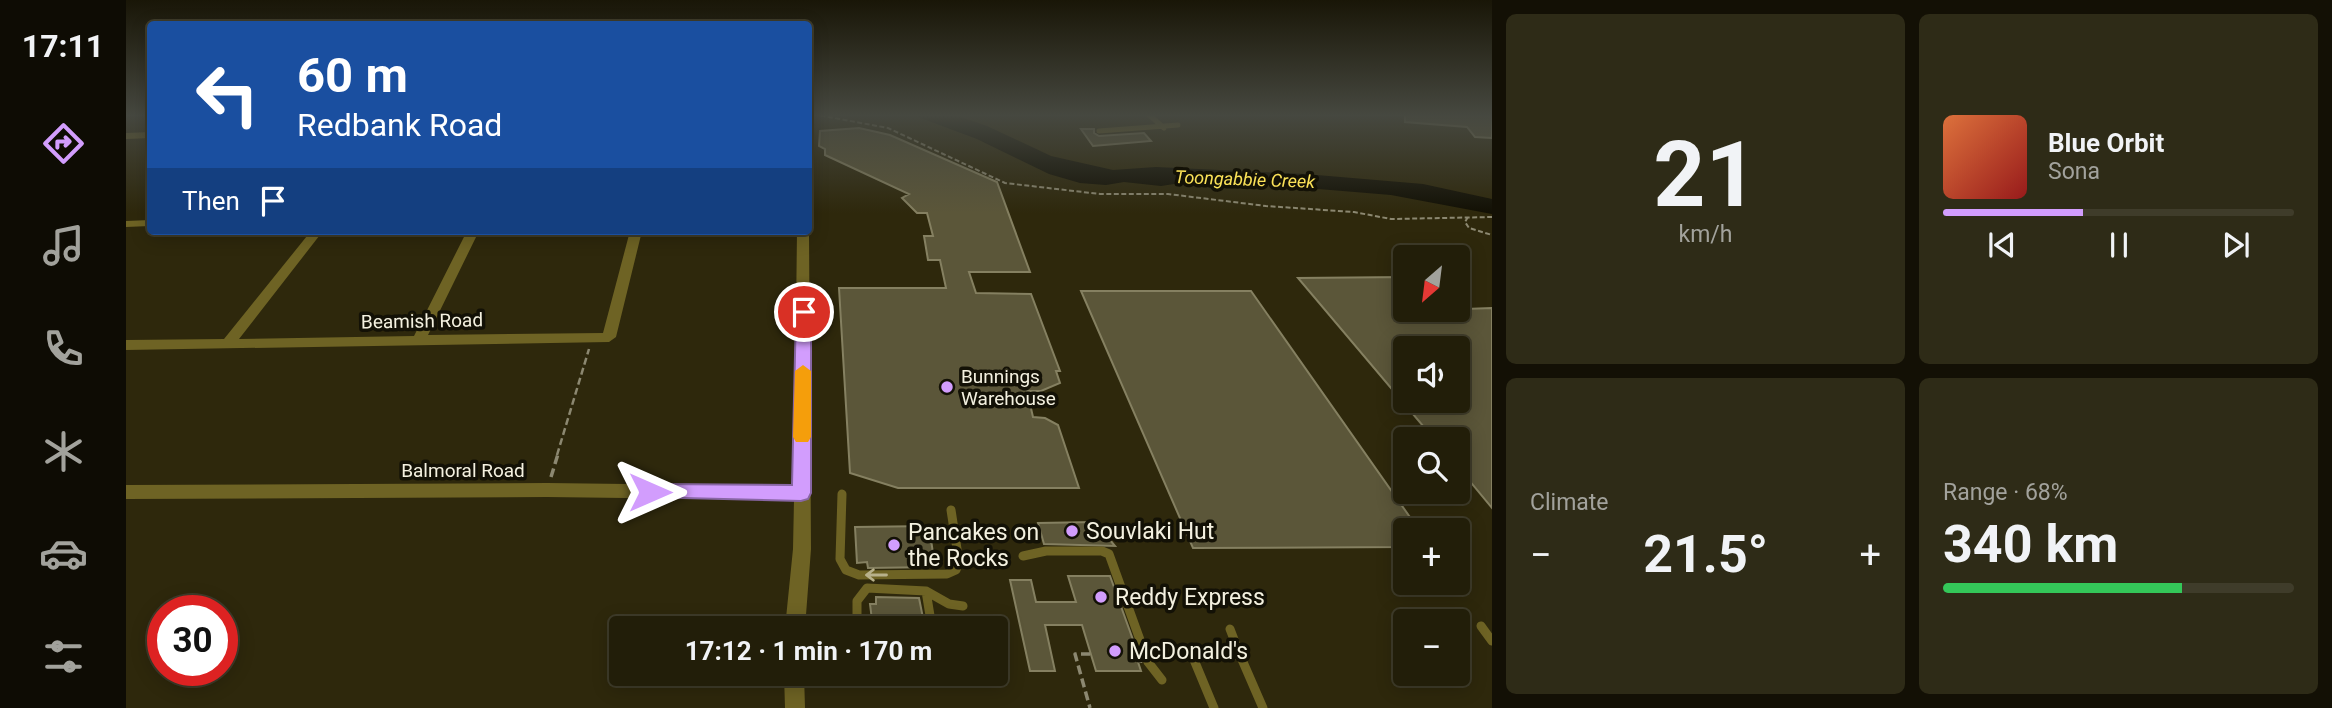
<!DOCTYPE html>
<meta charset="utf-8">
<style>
:root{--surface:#221e09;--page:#2e2b17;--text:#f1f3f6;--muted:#a2a29c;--line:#3f3c2a;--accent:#d29dfd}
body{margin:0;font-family:Roboto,sans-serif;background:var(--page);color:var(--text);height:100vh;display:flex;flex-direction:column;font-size:26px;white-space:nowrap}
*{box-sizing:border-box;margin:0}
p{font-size:23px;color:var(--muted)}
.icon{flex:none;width:38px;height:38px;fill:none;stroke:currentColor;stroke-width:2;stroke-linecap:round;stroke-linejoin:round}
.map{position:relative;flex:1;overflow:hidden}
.drawer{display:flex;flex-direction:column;gap:14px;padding:14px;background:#131005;width:840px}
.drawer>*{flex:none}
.guide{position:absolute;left:21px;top:21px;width:665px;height:214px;border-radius:7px;box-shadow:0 4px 18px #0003,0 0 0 2px var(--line);background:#1a4fa0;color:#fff;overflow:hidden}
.needle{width:46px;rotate:208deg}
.fabs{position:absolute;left:1267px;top:245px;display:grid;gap:14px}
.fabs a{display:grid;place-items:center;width:77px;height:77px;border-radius:7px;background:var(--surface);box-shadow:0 4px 18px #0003,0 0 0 2px var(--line);font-size:35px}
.speed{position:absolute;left:21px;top:595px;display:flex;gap:14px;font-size:35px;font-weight:700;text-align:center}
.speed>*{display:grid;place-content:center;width:91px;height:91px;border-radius:50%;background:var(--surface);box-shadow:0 4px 18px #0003,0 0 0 2px var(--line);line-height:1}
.speed .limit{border:10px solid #d22;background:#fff;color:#111}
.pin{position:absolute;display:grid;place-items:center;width:60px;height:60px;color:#fff;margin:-30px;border:4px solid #fff;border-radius:50%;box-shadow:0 2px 7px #0007}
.me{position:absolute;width:77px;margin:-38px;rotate:90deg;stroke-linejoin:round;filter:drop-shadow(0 0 5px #0008)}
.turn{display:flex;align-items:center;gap:24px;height:147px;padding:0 35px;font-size:32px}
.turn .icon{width:91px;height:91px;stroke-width:2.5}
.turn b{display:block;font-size:49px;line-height:60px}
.then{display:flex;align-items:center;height:66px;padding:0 35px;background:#0003;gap:14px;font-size:26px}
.big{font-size:52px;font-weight:700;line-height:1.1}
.drawer .card{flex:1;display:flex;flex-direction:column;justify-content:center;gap:10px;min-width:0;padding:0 24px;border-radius:10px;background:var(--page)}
.drawer .dial{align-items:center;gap:0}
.dial b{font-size:91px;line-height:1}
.song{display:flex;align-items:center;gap:21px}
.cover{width:84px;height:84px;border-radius:10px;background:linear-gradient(135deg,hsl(20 70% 55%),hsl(0 70% 35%))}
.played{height:7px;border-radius:4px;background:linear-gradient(90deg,var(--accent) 40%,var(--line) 40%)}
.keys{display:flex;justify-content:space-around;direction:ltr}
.heat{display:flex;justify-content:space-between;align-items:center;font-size:38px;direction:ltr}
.charge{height:10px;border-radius:5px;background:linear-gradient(90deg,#34c759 68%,var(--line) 0)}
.drawer .tiles{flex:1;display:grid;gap:14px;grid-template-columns:repeat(2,1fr)}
.trip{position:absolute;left:483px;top:616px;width:399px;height:70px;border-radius:7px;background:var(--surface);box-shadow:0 4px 18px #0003,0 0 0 2px var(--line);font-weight:700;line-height:70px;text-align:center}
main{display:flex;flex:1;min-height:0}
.menu{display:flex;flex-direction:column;width:126px;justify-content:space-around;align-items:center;background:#0e0c04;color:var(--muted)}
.menu .icon{width:49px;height:49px}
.menu .on{color:var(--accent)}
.menu b{font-size:32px;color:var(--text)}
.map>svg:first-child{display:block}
</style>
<main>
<nav class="menu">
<b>17:11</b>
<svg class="icon on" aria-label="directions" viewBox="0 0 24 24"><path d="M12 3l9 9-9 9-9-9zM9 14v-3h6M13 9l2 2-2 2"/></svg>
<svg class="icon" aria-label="music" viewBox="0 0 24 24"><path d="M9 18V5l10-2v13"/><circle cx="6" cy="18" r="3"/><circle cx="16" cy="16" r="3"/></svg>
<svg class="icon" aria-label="phone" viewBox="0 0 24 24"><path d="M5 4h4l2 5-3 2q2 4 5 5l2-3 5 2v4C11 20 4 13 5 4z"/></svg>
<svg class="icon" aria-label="climate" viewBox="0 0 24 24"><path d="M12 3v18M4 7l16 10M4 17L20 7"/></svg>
<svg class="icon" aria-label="car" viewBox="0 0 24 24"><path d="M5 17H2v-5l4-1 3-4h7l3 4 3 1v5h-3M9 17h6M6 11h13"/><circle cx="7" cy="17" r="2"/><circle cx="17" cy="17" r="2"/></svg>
<svg class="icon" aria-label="filters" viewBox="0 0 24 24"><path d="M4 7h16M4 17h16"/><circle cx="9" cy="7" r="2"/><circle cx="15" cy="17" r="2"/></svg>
</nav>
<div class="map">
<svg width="1366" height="708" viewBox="0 0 1366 708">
<rect width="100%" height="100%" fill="#2e280c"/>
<path fill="#121004" d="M784 114H826L861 126 925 156 987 170 1030 167 1179 174 1297 184 1366 199V214L1265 195 1096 181 1074 180 1035 186 998 182 980 185 954 183 923 174 851 139Z"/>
<path fill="#5b5639" stroke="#858061" stroke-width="2" fill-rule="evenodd" d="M1279 114H1366V138L1349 137 1341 127 1279 122Z
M733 128 764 135 871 182 904 272H843L850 293 905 294 934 371H930L934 383 915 391H901L907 417 919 418 932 425 953 488H772L724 473 713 288H820L814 260H802L798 236H807L801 213H791L776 198 783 194 699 155V149L693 146 694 131Z
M955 129H968V133L973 136 1018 133 1025 141 967 146Z
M1279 277V310H1332V301L1339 309 1366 308V508L1332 467V439H1308L1172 278ZM1279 348H1332V401H1279Z
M955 291H1125L1293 530H1279V547L1067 548Z
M969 522 989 546 918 544 912 523Z
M803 526 809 567 742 568 741 562 731 563 729 527Z
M942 576H984L1015 662H1012L1015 671H970L956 625H919L929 671H904L884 580H905L910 602H950Z
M750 597 793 598 799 628H747L744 604H750Z"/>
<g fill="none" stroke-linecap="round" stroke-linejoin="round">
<path stroke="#8c8871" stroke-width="2" stroke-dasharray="5 2.5" stroke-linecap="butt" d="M687 114 762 128 879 183 974 194H1042L1140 206 1228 212 1265 219 1366 217
M1342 217 1339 222 1343 228 1366 235"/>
<path stroke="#8c8871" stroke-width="2.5" stroke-dasharray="7 3.5" stroke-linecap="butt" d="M431 455 463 349"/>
<path stroke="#8c8871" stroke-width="3.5" stroke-dasharray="9 4.5" stroke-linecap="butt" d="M425 477 432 454
M964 654H949L964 708"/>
<path stroke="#6e6324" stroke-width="5" d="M1022 114 1038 128
M973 131 1052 125"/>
<path stroke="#6e6324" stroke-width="9" d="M716 494 714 559 720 570 733 575 821 574 830 570 833 562 825 510
M897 556 920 551H976L983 554 1022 662 1036 680
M800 591 823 604 837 606
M1355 626 1366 641
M731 628V601L741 588 800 591 806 628
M1114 655 1137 708
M1088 708 1066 655H1114L1104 629"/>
<path fill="#6e6324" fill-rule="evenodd" d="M24 132V138L0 139V133Z
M24 220V226L0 227V221Z
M185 231H197L113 339 288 336 341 231H353L302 335 477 333 504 231H516L490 337 483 342 0 350V340L98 339Z
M671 231H683L685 549 679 628H659L667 549 668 500 421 497 0 499V485L421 483 668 486Z
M658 674H678L679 708H659Z"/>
</g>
<defs><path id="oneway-shaft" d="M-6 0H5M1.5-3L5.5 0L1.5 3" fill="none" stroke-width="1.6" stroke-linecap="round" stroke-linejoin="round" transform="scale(1.75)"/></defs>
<use stroke="#b8b18b" href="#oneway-shaft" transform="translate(750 575) rotate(180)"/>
<linearGradient id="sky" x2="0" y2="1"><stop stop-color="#191607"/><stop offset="0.54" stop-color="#464840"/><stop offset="1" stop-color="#464840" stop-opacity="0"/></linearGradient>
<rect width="1366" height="213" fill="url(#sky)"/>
<path fill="#d29dfd" stroke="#8866a4" stroke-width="2" d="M678 307 685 312V493L682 499 675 501 517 497 515 492 517 486 524 484 666 485 670 312Z"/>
<path fill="#f59e0b" d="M677 365 685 371V437L682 442H670L667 437 669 371Z"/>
<g fill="#d29dfd" stroke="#131106" stroke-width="2.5">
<circle cx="821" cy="387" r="7"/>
<circle cx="946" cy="531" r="7"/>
<circle cx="768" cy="545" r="7"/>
<circle cx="975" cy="597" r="7"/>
<circle cx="989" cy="651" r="7"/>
</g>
<g text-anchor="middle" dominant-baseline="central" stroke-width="7" stroke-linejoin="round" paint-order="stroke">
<g font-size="18" font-style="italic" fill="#fbe258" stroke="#131106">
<text transform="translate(1119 179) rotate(2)">Toongabbie Creek</text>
</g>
<g font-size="19" fill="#f4f1e0" stroke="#131106">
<text transform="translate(296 321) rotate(-1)">Beamish Road</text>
<text x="337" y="470">Balmoral Road</text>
</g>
<g font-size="19" fill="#f4f1e0" stroke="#131106" text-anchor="start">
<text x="835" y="376">Bunnings<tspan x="835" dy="22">Warehouse</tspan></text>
</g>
<g font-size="23" fill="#f4f1e0" stroke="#131106" text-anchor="start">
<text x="960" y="531">Souvlaki Hut</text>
<text x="782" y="532">Pancakes on<tspan x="782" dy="26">the Rocks</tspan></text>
<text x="989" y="597">Reddy Express</text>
<text x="1003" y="651">McDonald's</text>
</g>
</g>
</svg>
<div class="fabs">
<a><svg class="needle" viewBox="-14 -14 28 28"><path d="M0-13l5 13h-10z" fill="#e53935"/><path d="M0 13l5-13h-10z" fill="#a2a29c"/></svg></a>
<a><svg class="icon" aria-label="sound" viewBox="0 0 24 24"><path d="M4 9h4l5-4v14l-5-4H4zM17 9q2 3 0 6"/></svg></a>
<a><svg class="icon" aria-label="search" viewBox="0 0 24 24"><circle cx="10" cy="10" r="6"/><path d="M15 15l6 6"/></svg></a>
<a>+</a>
<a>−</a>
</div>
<div class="speed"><div class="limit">30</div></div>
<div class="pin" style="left:678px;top:312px;background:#d93025"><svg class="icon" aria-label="arrive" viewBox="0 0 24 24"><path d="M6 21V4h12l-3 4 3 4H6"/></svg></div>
<svg class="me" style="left:524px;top:492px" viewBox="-20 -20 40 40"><path d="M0-17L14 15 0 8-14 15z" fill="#d29dfd" stroke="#fff" stroke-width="4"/></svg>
<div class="trip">17:12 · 1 min · 170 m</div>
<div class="guide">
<div class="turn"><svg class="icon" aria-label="left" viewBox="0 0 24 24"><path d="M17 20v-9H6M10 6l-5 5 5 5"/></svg><div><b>60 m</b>Redbank Road</div></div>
<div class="then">Then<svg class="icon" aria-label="arrive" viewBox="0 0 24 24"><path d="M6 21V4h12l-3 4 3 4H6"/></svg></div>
</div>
</div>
<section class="drawer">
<div class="tiles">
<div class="card dial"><b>21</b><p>km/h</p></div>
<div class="card">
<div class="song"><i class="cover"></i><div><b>Blue Orbit</b><p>Sona</p></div></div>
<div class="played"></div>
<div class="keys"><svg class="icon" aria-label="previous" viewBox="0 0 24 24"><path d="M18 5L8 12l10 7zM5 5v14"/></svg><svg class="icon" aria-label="pause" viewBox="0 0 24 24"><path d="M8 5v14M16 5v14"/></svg><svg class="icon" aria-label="next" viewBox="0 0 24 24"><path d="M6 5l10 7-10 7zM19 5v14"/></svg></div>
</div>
<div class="card"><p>Climate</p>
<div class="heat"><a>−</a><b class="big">21.5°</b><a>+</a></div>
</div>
<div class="card"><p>Range · 68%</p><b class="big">340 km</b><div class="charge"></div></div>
</div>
</section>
</main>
